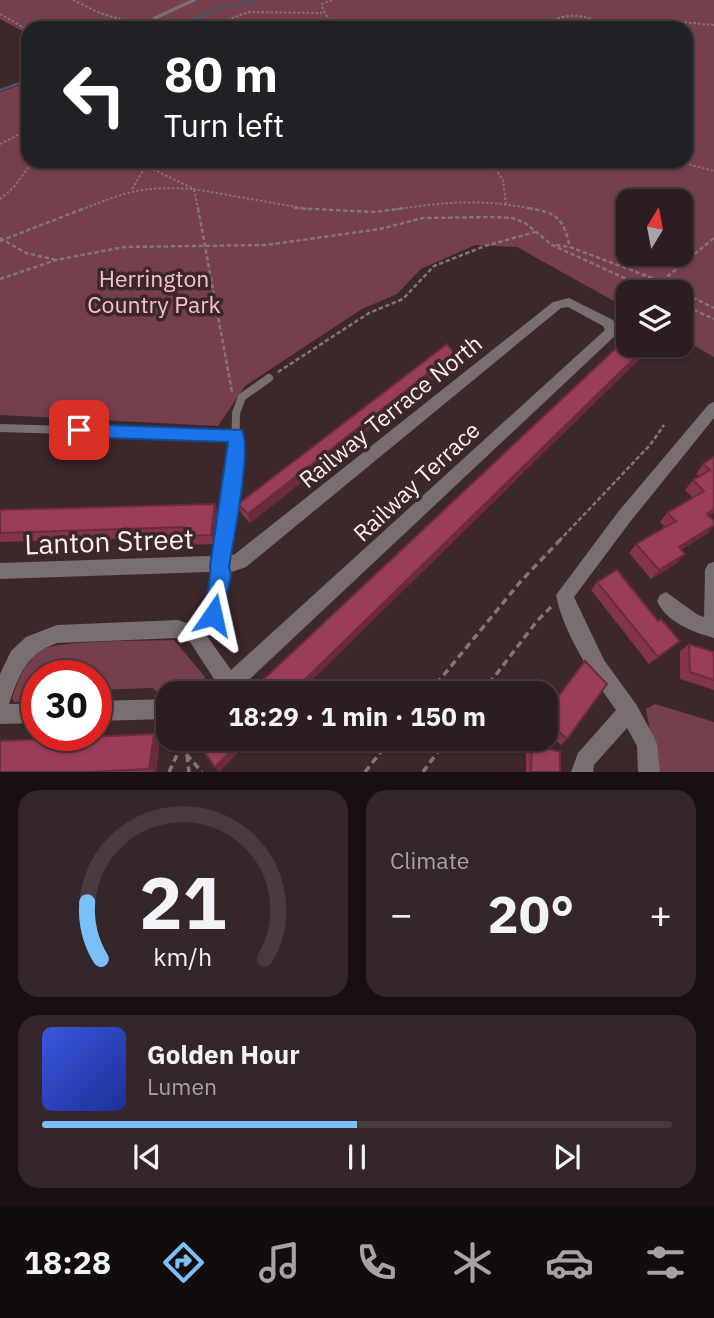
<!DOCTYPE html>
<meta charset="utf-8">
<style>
:root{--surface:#2d1d20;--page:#352629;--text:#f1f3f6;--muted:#a7a2a5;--line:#483b3e;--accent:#79bff8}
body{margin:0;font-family:"IBM Plex Sans",sans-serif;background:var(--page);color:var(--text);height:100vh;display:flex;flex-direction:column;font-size:26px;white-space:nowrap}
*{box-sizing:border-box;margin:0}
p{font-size:23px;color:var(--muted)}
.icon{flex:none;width:38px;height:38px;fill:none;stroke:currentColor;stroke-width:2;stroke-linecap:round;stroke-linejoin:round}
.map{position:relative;height:772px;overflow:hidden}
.side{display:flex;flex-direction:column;gap:18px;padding:18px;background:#191012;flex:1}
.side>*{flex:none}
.top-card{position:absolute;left:21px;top:21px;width:672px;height:147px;border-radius:21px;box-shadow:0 2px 5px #0004,0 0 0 2px var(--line);background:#202124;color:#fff;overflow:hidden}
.needle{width:46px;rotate:10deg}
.controls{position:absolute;left:616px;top:189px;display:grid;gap:14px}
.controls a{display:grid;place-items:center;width:77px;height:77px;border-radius:14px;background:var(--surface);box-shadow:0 2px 5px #0004,0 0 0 2px var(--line);font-size:35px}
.speed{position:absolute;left:21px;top:660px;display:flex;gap:14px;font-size:35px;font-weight:700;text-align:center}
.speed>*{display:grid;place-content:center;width:91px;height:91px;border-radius:50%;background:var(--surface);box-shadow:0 2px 5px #0004,0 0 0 2px var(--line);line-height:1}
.speed .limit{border:10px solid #d22;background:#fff;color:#111}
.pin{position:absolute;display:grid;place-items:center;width:60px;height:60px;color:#fff;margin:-30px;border-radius:14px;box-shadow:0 4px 10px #0006}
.me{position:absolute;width:77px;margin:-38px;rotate:11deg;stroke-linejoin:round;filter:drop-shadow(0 0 5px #0008)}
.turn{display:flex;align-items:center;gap:24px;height:147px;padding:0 28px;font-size:32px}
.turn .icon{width:91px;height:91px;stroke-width:2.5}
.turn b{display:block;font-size:49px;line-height:60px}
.big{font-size:52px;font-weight:700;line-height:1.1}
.side .tile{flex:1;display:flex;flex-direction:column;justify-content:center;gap:10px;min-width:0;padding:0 24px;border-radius:21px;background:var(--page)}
.side .dial{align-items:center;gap:0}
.dial svg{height:182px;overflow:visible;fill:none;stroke:var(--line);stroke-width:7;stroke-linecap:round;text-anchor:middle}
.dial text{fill:var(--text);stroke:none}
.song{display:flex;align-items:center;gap:21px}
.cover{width:84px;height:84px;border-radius:10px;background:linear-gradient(135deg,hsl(230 70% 55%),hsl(230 70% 35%))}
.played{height:7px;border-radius:4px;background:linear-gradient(90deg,var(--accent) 50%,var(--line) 50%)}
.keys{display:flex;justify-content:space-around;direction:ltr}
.heat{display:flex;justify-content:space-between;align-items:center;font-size:38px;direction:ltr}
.side .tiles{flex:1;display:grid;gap:18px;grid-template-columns:1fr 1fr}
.tile:last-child{grid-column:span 2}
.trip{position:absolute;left:156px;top:681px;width:402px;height:70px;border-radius:21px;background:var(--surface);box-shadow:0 2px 5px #0004,0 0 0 2px var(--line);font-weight:700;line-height:70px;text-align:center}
.tab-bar{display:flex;height:112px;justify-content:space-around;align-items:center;background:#120c0d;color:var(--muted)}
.tab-bar .icon{width:49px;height:49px}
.tab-bar .active{color:var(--accent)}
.tab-bar b{font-size:32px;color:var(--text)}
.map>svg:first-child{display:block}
</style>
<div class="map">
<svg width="714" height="772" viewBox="0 0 714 772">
<rect width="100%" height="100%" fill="#3c272b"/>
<path fill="#753f4b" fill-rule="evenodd" d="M0 0H714V357L681 338V292H628V309L517 247 475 245 421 269 397 294 362 309 245 386 218 426 0 415V92L28 82V161H686V28H28V34L0 19ZM628 201H681V254H628Z
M174 640 205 677 203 688 197 693H168V697H161L153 688 96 690V676H37V693L27 702H15L12 699C18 679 25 661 44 649 60 640 150 641 174 640Z
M655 704 714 722V772H657L646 709Z"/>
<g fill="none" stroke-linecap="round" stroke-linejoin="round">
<path stroke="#4c5563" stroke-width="2.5" d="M171 28 222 8 257 0
M0 90 28 80"/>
<path stroke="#857377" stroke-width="2" stroke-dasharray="2.5 2" stroke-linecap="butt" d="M73 0 100 13 142 26
M332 0 322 4V7L333 28
M0 14 28 30
M577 24V28
M206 28 248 12 322 13
M567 28 557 24 555 20C573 11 592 17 608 28
M613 28 671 21 714 25
M0 144 28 130
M143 161 146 166 194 189 313 210
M490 161 503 180 506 204
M676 161 714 171
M132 189 146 166 160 161
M0 199 14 187 33 161
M81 210C127 191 143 186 194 189L198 210
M392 210C444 202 485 198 537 210"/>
<path stroke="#857377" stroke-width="2.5" stroke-dasharray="4.5 2.5" stroke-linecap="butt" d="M198 208 232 392
M294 208 374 212 405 208
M528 208C558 213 563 218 570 247L660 281 714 308
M0 238 26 253 56 260
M0 241 85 208
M556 245 570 247
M0 279 56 260 124 247 266 245 380 229 423 218 494 217 513 218 525 223 552 245 655 292
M651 290 714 238
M681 304 714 319
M278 372 369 313 403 299 434 266 485 246 535 232
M559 541 650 445 664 425"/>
<path stroke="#857377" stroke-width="3.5" stroke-dasharray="7 4.5" stroke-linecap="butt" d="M429 693 521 581 561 539
M482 693 537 621 552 606
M183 743 187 755 202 772
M187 755 189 772
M169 772 185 738
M365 772 392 738
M423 772 448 738"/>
<path stroke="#796e70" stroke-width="3.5" d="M150 28 155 18 194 0"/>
<path stroke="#796e70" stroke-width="8" d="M0 428 236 435
M224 541 235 465 236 413 242 397 269 378"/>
<path stroke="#796e70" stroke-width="10" d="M220 566 224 539"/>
<path fill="#796e70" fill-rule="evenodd" d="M569 298 613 320 618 331 617 334 236 692 206 693 209 686 216 682 190 642 178 638 57 643C26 654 19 675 9 704L37 703V723L0 724V674L11 651 26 637 57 625 178 620 193 625 207 601 212 576 211 573 208 572 0 579V563L208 556 219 559 235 554 553 302ZM568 307 603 326 605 330 231 670 207 636C221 617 231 596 229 573L246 567 561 308Z
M714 402V418L630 522 574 597 604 660 636 704 654 737 657 744 660 772H638L637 746 627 728 594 765 593 772H571L578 753 616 710C594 679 563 633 556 595L618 512 709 404Z
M714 562V638C693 632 666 622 657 601L660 595 666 592 698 615 704 617 705 570 708 564Z
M168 699V719L96 721V701Z"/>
</g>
<path fill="#84344b" d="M454 353 452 364 250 523 241 513 238 504Z
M714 457 708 533 681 550 677 563 651 579 629 553 636 544 665 527 660 522 667 513 693 498 685 490 693 480 699 476 696 474 703 464Z
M0 510 218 514 215 544 187 545 184 537 0 542Z
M597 582 658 621 680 641 649 664 591 590Z
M689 644 714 652V690L680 679V651Z
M585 661 567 739 561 745 546 731V711Z
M160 740 156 772H0Z
M532 745 560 772H526V750Z"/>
<path fill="#6c2b3d" d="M648 345H654L299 693H291Z
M454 353 452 364 250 523 248 514Z
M215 504 218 514 215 544 211 535Z
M714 509V513L698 523 707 514Z
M714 525 708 533 671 556 679 547Z
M685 554 677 563 651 579 659 570Z
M154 734 160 740 156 772H153L149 769Z
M244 738H253L219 772 215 767Z"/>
<path fill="#9a3d57" stroke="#6c2b3d" stroke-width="2" d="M628 337V345H648L291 693H249Z
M447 344 454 353 248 514 238 504Z
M714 457V509L707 514 714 521V525L679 547 685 554 659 570 636 544 676 521 667 513 704 491 693 480 710 470 703 464Z
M215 504 211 535 183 536 184 527 0 533V510Z
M617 570 658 621 661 619 680 641 658 657 597 582Z
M689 644 714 652V680L690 672Z
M585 661 607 684 567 739 546 720V713Z
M154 734 149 769 88 772H0V741Z
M200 738H244L215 767 197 741Z
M532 745 560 752V772H531Z"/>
<path fill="#1a73e8" stroke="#114b97" stroke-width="2" d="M79 424 242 430C252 449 233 541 229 567L231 575 221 623 213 626 206 623C199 605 213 585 210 567L228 442 79 437 73 435 70 430 73 426Z"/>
<g text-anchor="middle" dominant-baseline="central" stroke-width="7" stroke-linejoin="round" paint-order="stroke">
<g font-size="23" fill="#f7c1cc" stroke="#3c272b">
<text x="154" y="278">Herrington<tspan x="154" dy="26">Country Park</tspan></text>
</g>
<g font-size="23" fill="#fdeff2" stroke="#3c272b">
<text transform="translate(390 411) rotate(-39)">Railway Terrace North</text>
<text transform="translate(416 481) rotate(-43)">Railway Terrace</text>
</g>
<g font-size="28" fill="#fdeff2" stroke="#3c272b">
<text transform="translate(109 541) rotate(-2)">Lanton Street</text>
</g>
</g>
</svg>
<div class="controls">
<a><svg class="needle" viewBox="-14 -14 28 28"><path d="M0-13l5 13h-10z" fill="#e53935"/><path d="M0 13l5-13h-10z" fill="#a7a2a5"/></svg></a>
<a><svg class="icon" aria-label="layers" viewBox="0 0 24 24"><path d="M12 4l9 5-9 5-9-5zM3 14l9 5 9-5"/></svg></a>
</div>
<div class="speed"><div class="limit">30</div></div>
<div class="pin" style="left:79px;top:430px;background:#d93025"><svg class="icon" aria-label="arrive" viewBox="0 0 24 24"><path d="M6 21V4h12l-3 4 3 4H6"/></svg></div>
<svg class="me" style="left:213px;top:615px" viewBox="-20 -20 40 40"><path d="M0-17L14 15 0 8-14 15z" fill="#1a73e8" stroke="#fff" stroke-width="4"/></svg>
<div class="trip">18:29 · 1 min · 150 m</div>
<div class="top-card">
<div class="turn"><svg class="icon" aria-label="left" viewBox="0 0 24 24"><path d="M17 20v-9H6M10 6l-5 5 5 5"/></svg><div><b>80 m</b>Turn left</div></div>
</div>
</div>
<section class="side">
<div class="tiles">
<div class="tile dial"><svg viewBox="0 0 100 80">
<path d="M14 69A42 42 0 1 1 86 69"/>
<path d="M14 69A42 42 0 0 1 8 44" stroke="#79bff8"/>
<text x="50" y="56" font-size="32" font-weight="700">21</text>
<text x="50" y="72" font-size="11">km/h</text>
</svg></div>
<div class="tile"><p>Climate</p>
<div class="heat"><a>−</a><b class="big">20°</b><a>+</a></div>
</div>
<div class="tile">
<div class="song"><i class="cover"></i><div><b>Golden Hour</b><p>Lumen</p></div></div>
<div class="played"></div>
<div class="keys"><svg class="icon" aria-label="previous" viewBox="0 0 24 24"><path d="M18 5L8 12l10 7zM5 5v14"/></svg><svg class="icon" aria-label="pause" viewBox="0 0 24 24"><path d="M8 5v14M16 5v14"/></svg><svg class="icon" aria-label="next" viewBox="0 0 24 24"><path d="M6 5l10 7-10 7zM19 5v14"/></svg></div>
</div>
</div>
</section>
<nav class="tab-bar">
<b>18:28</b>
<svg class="icon active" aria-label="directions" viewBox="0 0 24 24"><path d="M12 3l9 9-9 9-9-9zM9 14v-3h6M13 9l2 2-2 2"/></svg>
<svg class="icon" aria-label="music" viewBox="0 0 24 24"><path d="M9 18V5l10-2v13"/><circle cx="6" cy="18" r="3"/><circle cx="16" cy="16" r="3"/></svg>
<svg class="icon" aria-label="phone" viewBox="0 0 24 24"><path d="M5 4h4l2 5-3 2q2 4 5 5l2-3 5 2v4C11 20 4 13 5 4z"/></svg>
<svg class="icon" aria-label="climate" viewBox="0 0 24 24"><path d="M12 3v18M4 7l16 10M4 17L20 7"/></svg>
<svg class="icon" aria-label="car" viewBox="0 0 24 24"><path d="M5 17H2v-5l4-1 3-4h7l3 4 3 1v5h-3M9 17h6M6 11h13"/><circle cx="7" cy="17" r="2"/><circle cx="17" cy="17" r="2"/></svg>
<svg class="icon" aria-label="filters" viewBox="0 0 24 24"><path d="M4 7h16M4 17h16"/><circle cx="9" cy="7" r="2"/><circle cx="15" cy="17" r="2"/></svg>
</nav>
